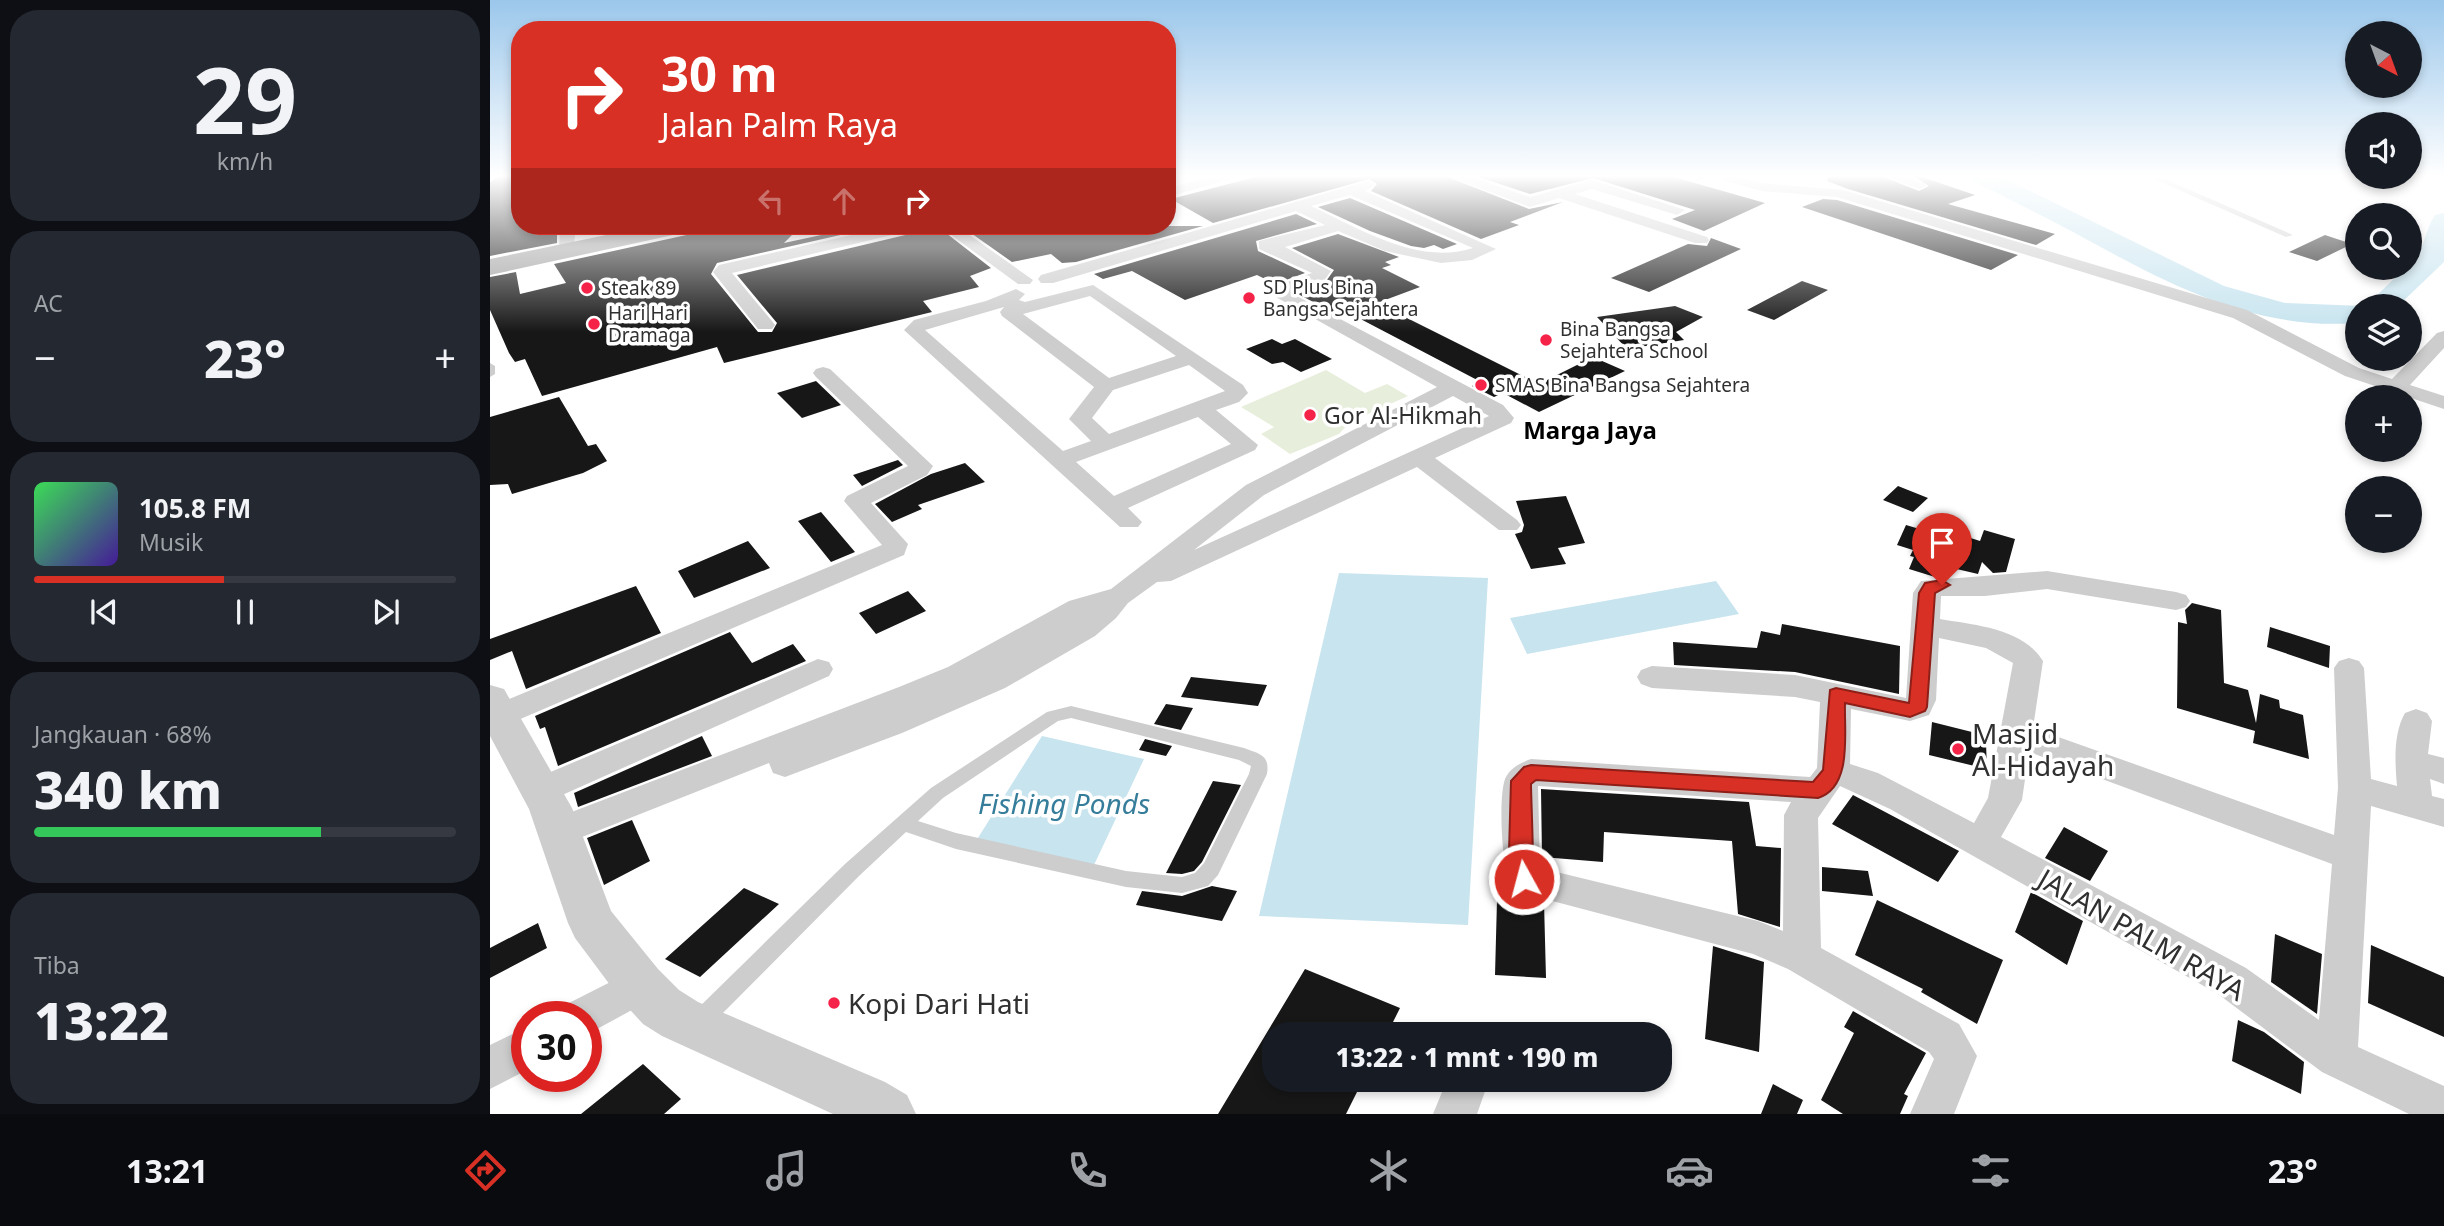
<!DOCTYPE html>
<html lang="id">
<meta charset="utf-8">
<style>
:root{--surface:#171b24;--page:#242831;--text:#f1f3f6;--muted:#9ea1a6;--line:#363941;--accent:#d93025}
body{margin:0;font-family:"Noto Sans",sans-serif;background:var(--page);color:var(--text);height:100vh;display:flex;flex-direction:column;font-size:26px;white-space:nowrap}
*{box-sizing:border-box;margin:0}
p{font-size:23px;color:var(--muted)}
.icon{flex:none;width:38px;height:38px;fill:none;stroke:currentColor;stroke-width:2;stroke-linecap:round;stroke-linejoin:round}
.map{position:relative;flex:1;overflow:hidden}
.drawer{display:flex;flex-direction:column;gap:10px;padding:10px;background:#0d0f14;width:490px}
.drawer>*{flex:none}
.banner{position:absolute;left:21px;top:21px;width:665px;height:214px;border-radius:28px;box-shadow:0 4px 10px #0003;background:#d93025;color:#fff;overflow:hidden}
.needle{width:46px;rotate:139deg}
.controls{position:absolute;left:1855px;top:21px;display:grid;gap:14px}
.controls a{display:grid;place-items:center;width:77px;height:77px;border-radius:50%;background:var(--surface);box-shadow:0 4px 10px #0003;font-size:35px}
.speed{position:absolute;left:21px;top:1001px;display:flex;gap:14px;font-size:35px;font-weight:700;text-align:center}
.speed>*{display:grid;place-content:center;width:91px;height:91px;border-radius:50%;background:var(--surface);box-shadow:0 4px 10px #0003;line-height:1}
.speed .limit{border:10px solid #d22;background:#fff;color:#111}
.pin{position:absolute;display:grid;place-items:center;width:60px;height:60px;color:#fff;margin:-72px -30px;border-radius:50% 50% 50% 0;rotate:-45deg;box-shadow:0 0 7px #0007}
.pin .icon{rotate:45deg}
.me{position:absolute;width:77px;margin:-38px;rotate:353deg;stroke-linejoin:round;filter:drop-shadow(0 0 5px #0008)}
.turn{display:flex;align-items:center;gap:24px;height:147px;padding:0 35px;font-size:32px}
.turn .icon{width:91px;height:91px;stroke-width:2.5}
.turn b{display:block;font-size:49px;line-height:60px}
.lanes{display:flex;align-items:center;height:66px;padding:0 35px;background:#0003;justify-content:center;gap:35px;direction:ltr}
.lanes .off{opacity:.35}
.big{font-size:52px;font-weight:800;line-height:1.1}
.drawer .card{flex:1;display:flex;flex-direction:column;justify-content:center;gap:10px;min-width:0;padding:0 24px;border-radius:28px;background:var(--page)}
.drawer .dial{align-items:center;gap:0}
.dial b{font-size:91px;line-height:1}
.song{display:flex;align-items:center;gap:21px}
.cover{width:84px;height:84px;border-radius:10px;background:linear-gradient(135deg,hsl(130 70% 55%),hsl(260 70% 35%))}
.played{height:7px;border-radius:4px;background:linear-gradient(90deg,var(--accent) 45%,var(--line) 45%)}
.keys{display:flex;justify-content:space-around;direction:ltr}
.heat{display:flex;justify-content:space-between;align-items:center;font-size:38px;direction:ltr}
.charge{height:10px;border-radius:5px;background:linear-gradient(90deg,#34c759 68%,var(--line) 0)}
.trip{position:absolute;left:772px;top:1022px;width:410px;height:70px;border-radius:28px;background:var(--surface);box-shadow:0 4px 10px #0003;font-weight:800;line-height:70px;text-align:center}
.dock{display:flex;height:112px;justify-content:space-around;align-items:center;background:#090b0e;color:var(--muted)}
.dock .icon{width:49px;height:49px}
.dock .active{color:var(--accent)}
.dock b{font-size:32px;color:var(--text)}
main{display:flex;flex:1;min-height:0}
.map>svg:first-child{display:block}
</style>
<main>
<section class="drawer">
<div class="card dial"><b>29</b><p>km/h</p></div>
<div class="card"><p>AC</p>
<div class="heat"><a>−</a><b class="big">23°</b><a>+</a></div>
</div>
<div class="card">
<div class="song"><i class="cover"></i><div><b>105.8 FM</b><p>Musik</p></div></div>
<div class="played"></div>
<div class="keys"><svg class="icon" aria-label="previous" viewBox="0 0 24 24"><path d="M18 5L8 12l10 7zM5 5v14"/></svg><svg class="icon" aria-label="pause" viewBox="0 0 24 24"><path d="M8 5v14M16 5v14"/></svg><svg class="icon" aria-label="next" viewBox="0 0 24 24"><path d="M6 5l10 7-10 7zM19 5v14"/></svg></div>
</div>
<div class="card"><p>Jangkauan · 68%</p><b class="big">340 km</b><div class="charge"></div></div>
<div class="card"><p>Tiba</p><b class="big">13:22</b></div>
</section>
<div class="map">
<svg width="1954" height="1114" viewBox="0 0 1954 1114">
<rect width="100%" height="100%" fill="#fff"/>
<path fill="#e8eedc" d="M836 370 875 393 897 384 918 396 860 422 849 434 800 454 771 434 784 427 751 407Z"/>
<path fill="#c7e4ef" d="M849 573 998 578 978 925 769 916Z
M1226 581 1249 614 1037 654 1020 618Z
M552 736 654 759 604 865 486 841Z"/>
<g fill="none" stroke-linecap="round" stroke-linejoin="round">
<path fill="#c7e4ef" fill-rule="evenodd" d="M1479 176H1510L1734 286 1795 303 1873 306H1867V323C1761 331 1673 281 1583 232 1550 214 1516 198 1483 181Z
M1954 213V262L1908 306H1876L1915 268H1920V263C1937 247 1933 233 1945 215Z"/>
</g>
<path fill="#171717" d="M10 176H30V226H67V243L0 256V182Z
M769 176H955L1039 209 1073 202 1020 222 1029 225 991 239 881 191 887 184 879 179 723 223 681 199Z
M986 176H1180L1275 203 1214 231 1182 219 1205 210 1103 178 1040 194Z
M1338 176H1391L1429 191 1439 186 1423 176H1429L1485 195 1458 204 1565 234 1546 245 1358 189 1337 181Z
M860 198 967 244 953 249 944 245 934 248 921 246 880 231 828 207Z
M1333 199 1347 200 1528 255 1501 270 1312 207Z
M806 214 827 224 766 241 768 251 815 273 785 284 767 275 695 300 642 271 613 279 604 274Z
M210 226H311L294 243 373 226H390L227 263 221 274 268 332H282L287 323 247 275 428 232 432 226H447L501 268 480 276 489 287 433 301 442 312 234 363 227 347 52 396 35 359 25 362 19 353 0 310V277L26 272 30 294 76 283 64 264 201 234Z
M471 226H713L586 262 572 263 561 254 522 262Z
M848 234 909 257 895 262 901 265 892 268 930 287 887 303 1049 384 1103 357 1135 371 1049 412 1013 393 1004 397 982 386 991 382 859 313 850 316 808 294 834 284 844 270 802 248Z
M1835 235 1862 244 1827 261 1799 252Z
M1221 238 1251 249 1159 292 1121 278 1198 244 1217 246Z
M1312 281 1338 290 1284 320 1257 310Z
M1185 306 1213 317 1186 332 1194 340 1137 349 1107 317Z
M782 339 792 344 805 339 842 359 811 372 793 362 782 364 756 349Z
M326 381 351 405 312 418 287 393Z
M69 397 98 446 106 444 117 461 93 473 22 494 18 484 0 485V417Z
M408 460 413 465 372 486 363 475Z
M475 463 495 482 428 505 432 509 402 522 385 504 441 474Z
M1408 486 1438 498 1423 512 1393 500Z
M1076 496 1095 543 1068 548 1076 564 1041 569 1025 534 1032 532 1034 525 1026 501Z
M331 512 365 552 341 562 308 521Z
M1416 525 1470 541 1462 532 1490 541 1494 530 1525 539 1516 572 1503 573 1492 562 1488 574 1458 567 1454 577H1445L1419 569 1424 557 1420 556 1423 550 1407 545Z
M258 541 280 568 204 598 188 571Z
M146 586 171 633 36 689 22 651 0 660V639Z
M418 591 436 611 386 634 369 613Z
M1702 603 1731 610 1734 683 1758 690 1766 723 1770 694 1789 700 1790 708 1813 715 1819 759 1763 743 1765 731 1687 708 1688 622 1697 624 1695 610Z
M1292 624 1410 646 1409 694 1305 672 1184 665 1183 642 1267 648 1271 631 1290 635Z
M1780 627 1840 646 1839 668 1777 647Z
M240 632 262 663 303 644 316 661 68 766 55 727 50 729 45 716Z
M701 677 777 685 768 706 691 697Z
M676 704 703 708 691 730 664 724Z
M1442 722 1482 732 1496 743 1497 769 1439 755Z
M212 736 222 756 88 807 84 793Z
M655 739 682 746 676 756 649 750Z
M723 781 751 785 712 862 704 871 692 874 676 873Z
M1051 789 1259 802 1266 846 1291 848 1290 927 1248 914 1242 841 1114 832 1113 862 1052 857Z
M1363 795 1469 851 1448 882 1342 824Z
M142 820 160 861 114 885 97 838Z
M1574 827 1618 851 1600 881 1555 858Z
M1332 867 1378 871 1383 896 1332 891Z
M722 886 747 891 732 921 646 905 652 891 692 896Z
M254 888 289 904 210 977 175 959Z
M1541 892 1593 921 1577 965 1525 932Z
M1007 900 1054 902 1056 978 1005 975Z
M1387 900 1513 960 1487 1024 1431 992 1433 989 1365 955Z
M48 923 57 948 0 978V948Z
M1785 934 1832 954 1827 1014 1781 982Z
M1881 945 1954 977V1037L1878 1003Z
M1223 946 1274 962 1269 1052 1215 1039Z
M815 969 910 1008 897 1034H784V1080H873L856 1114H728Z
M1363 1011 1436 1053 1414 1094 1418 1096 1410 1114H1353L1331 1100 1364 1033 1354 1027Z
M1748 1020 1774 1032 1814 1062 1811 1094 1742 1061Z
M153 1064 191 1099 174 1114H91Z
M1283 1084 1313 1100 1307 1114H1271Z"/>
<g fill="none" stroke-linecap="round" stroke-linejoin="round">
<path fill="#cdcdcd" fill-rule="evenodd" d="M1210 176H1222L1206 181V177Z
M1657 176H1668L1803 235 1796 237Z
M0 363 5 366V374L0 377Z
M581 706 754 748C770 754 780 755 777 774L728 875 718 886 692 893 636 887 466 849 416 832 369 876 218 1028 210 1031 202 1028 199 1021 202 1014 355 864 441 788 557 712ZM581 718 749 760 761 766 759 774 714 863 705 873 692 877 636 871 466 833 428 821 453 798 568 721Z"/>
<path fill="#cdcdcd" fill-rule="evenodd" d="M727 176H751L677 197V188Z
M957 176H978L1040 197 1102 180 1195 210 1187 215 1102 189 1085 194 1217 237 1219 240 1217 243H1205L1069 198 1040 207Z
M1219 176H1244L1271 183 1353 190 1757 310 1869 368 1902 379 1947 333 1954 331V348L1920 385 1954 396V409L1855 376 1743 318 1347 197 1271 191Z
M1394 176H1416L1437 185 1430 189Z
M878 181 885 185 875 191 1006 249 982 260 951 263 895 251 848 231 795 247 841 271 833 282 801 293 1013 405 1024 418 1021 423 945 458 1027 520 1031 525 1027 530H1009L927 467 681 581 667 582 638 603 626 618 605 636 515 688 412 733 295 777 283 773 279 763 82 841 70 845 58 841 53 831 58 821 409 687 458 667 579 601 621 589 756 485 947 387 784 296 781 292 786 286 822 273 769 249V241L835 225 806 211 563 283H551L548 279 551 275ZM860 195 983 248C929 266 868 228 821 206ZM963 396 999 416 704 550 774 495Z
M70 226H86L83 254 77 255 69 250Z
M401 226H429L427 229 242 273 282 321 285 325 282 329H268L223 272 229 265Z
M449 226H467L543 280 540 284H528Z
M603 285 753 385 758 393 749 402 726 410 768 445 765 450 638 508 652 522 648 527H630L414 330 424 320 496 301 526 289 535 294 529 300 535 302ZM600 296 686 356 619 378 533 314ZM514 307 510 312 512 316 604 387 579 419 601 441 573 451 435 330ZM699 365 735 391 619 434 602 418 623 390ZM708 417 741 444 624 496 586 462Z
M333 367 340 369 443 466 437 475 381 503 418 544 414 555 21 723 10 726 0 723V707L392 545 354 501 357 496 418 466 326 377 323 373 326 369Z
M1557 571 1686 592 1696 595 1700 601 1696 607 1686 610 1557 589 1495 596H1451L1450 619C1484 625 1533 628 1553 661L1543 728 1844 835 1848 788 1844 668 1849 661 1859 658 1869 661 1874 668 1881 779 1907 786C1905 763 1903 734 1915 713L1926 709 1937 713 1942 721 1938 754 1954 758V784L1940 779 1942 796 1954 799V827L1881 806 1868 1047 1954 1086V1114H1919L1832 1072 1728 994 1400 809 1350 786 1328 818 1331 948 1469 1024 1487 1056 1464 1114H1420L1444 1059 1439 1052 1298 969 1263 954 1021 890C1012 870 1008 799 1015 779 1020 768 1030 763 1041 759L1320 777 1327 768 1330 702 1305 697 1162 688 1151 684 1147 677 1151 670 1162 666 1305 675 1416 698 1423 593 1431 581ZM1449 638 1496 648 1523 663 1498 798 1484 823 1388 773 1360 764 1361 709 1420 721 1439 715 1446 700ZM1539 752 1842 864 1829 1020 1756 968 1511 837 1532 800ZM1048 786 1301 802 1294 815 1293 931 1268 921 1050 868Z
M328 659 339 662 343 669 339 676 61 800 49 804 37 800 32 791 37 782Z
M150 967 164 972 170 985 164 998 96 1035V1017H73L79 1003Z
M37 1027V1070L0 1089V1045Z
M957 1080H999L987 1114H943Z"/>
<path fill="#cdcdcd" fill-rule="evenodd" d="M0 685 14 689 82 808 121 911 168 969 189 990 208 1002 395 1082 417 1095 426 1114H343L172 1036 153 1024 132 1001 85 938 78 923 39 809 0 736Z"/>
<path fill="#a0a0a0" fill-rule="evenodd" d="M160 226H204L200 231 192 233 0 275V259Z"/>
</g>
<linearGradient id="sky" x2="0" y2="1"><stop stop-color="#9bc7eb"/><stop offset="0.53" stop-color="#fff"/><stop offset="1" stop-color="#fff" stop-opacity="0"/></linearGradient>
<rect width="1954" height="332" fill="url(#sky)"/>
<path fill="#d93025" stroke="#8d1f18" stroke-width="2" d="M1452 580 1460 585 1445 593 1437 707 1435 711 1420 717 1355 703C1354 732 1363 787 1328 798L1046 780 1041 784C1041 799 1045 880 1042 886L1034 888 1026 886 1019 852 1021 781 1034 767 1041 765 1323 782 1333 770 1340 690 1346 688 1419 703 1429 593 1435 583Z"/>
<g fill="#f52348" stroke="#fff" stroke-width="2.5">
<circle cx="97" cy="288" r="7"/>
<circle cx="759" cy="298" r="7"/>
<circle cx="104" cy="324" r="7"/>
<circle cx="1056" cy="340" r="7"/>
<circle cx="991" cy="385" r="7"/>
<circle cx="820" cy="415" r="7"/>
<circle cx="1468" cy="749" r="7"/>
<circle cx="344" cy="1003" r="7"/>
</g>
<g text-anchor="middle" dominant-baseline="central" stroke-width="7" stroke-linejoin="round" paint-order="stroke">
<g font-size="19" fill="#303030" stroke="#fff" text-anchor="start">
<text x="773" y="287">SD Plus Bina<tspan x="773" dy="22">Bangsa Sejahtera</tspan></text>
<text x="111" y="288">Steak 89</text>
<text x="118" y="313">Hari Hari<tspan x="118" dy="22">Dramaga</tspan></text>
<text x="1070" y="329">Bina Bangsa<tspan x="1070" dy="22">Sejahtera School</tspan></text>
<text x="1005" y="385">SMAS Bina Bangsa Sejahtera</text>
</g>
<g font-size="23" fill="#303030" stroke="#fff" text-anchor="start">
<text x="834" y="415">Gor Al-Hikmah</text>
</g>
<g font-size="24" font-weight="bold" fill="#000" stroke="#fff">
<text x="1100" y="429">Marga Jaya</text>
</g>
<g font-size="28" fill="#303030" stroke="#fff" text-anchor="start">
<text x="1482" y="733">Masjid<tspan x="1482" dy="32">Al-Hidayah</tspan></text>
<text x="358" y="1003">Kopi Dari Hati</text>
</g>
<g font-size="28" font-style="italic" fill="#357d9a" stroke="#fff">
<text x="574" y="803">Fishing Ponds</text>
</g>
<g font-size="28" fill="#303030" stroke="#fff">
<text transform="translate(1652 934) rotate(30)">JALAN PALM RAYA</text>
</g>
</g>
</svg>
<div class="controls">
<a><svg class="needle" viewBox="-14 -14 28 28"><path d="M0-13l5 13h-10z" fill="#e53935"/><path d="M0 13l5-13h-10z" fill="#9ea1a6"/></svg></a>
<a><svg class="icon" aria-label="sound" viewBox="0 0 24 24"><path d="M4 9h4l5-4v14l-5-4H4zM17 9q2 3 0 6"/></svg></a>
<a><svg class="icon" aria-label="search" viewBox="0 0 24 24"><circle cx="10" cy="10" r="6"/><path d="M15 15l6 6"/></svg></a>
<a><svg class="icon" aria-label="layers" viewBox="0 0 24 24"><path d="M12 4l9 5-9 5-9-5zM3 14l9 5 9-5"/></svg></a>
<a>+</a>
<a>−</a>
</div>
<div class="speed"><div class="limit">30</div></div>
<div class="pin" style="left:1452px;top:585px;background:#d93025"><svg class="icon" aria-label="arrive" viewBox="0 0 24 24"><path d="M6 21V4h12l-3 4 3 4H6"/></svg></div>
<svg class="me" style="left:1034px;top:879px" viewBox="-20 -20 40 40"><circle r="17" fill="#d93025" stroke="#fff" stroke-width="3"/><path d="M0-11L8 9 0 5-8 9z" fill="#fff"/></svg>
<div class="trip">13:22 · 1 mnt · 190 m</div>
<div class="banner">
<div class="turn"><svg class="icon" aria-label="right" viewBox="0 0 24 24"><path d="M7 20v-9h11M14 6l5 5-5 5"/></svg><div><b>30 m</b>Jalan Palm Raya</div></div>
<div class="lanes"><svg class="icon off" aria-label="left" viewBox="0 0 24 24"><path d="M17 20v-9H6M10 6l-5 5 5 5"/></svg><svg class="icon off" aria-label="ahead" viewBox="0 0 24 24"><path d="M12 20V5M6 11l6-6 6 6"/></svg><svg class="icon" aria-label="right" viewBox="0 0 24 24"><path d="M7 20v-9h11M14 6l5 5-5 5"/></svg></div>
</div>
</div>
</main>
<nav class="dock">
<b>13:21</b>
<svg class="icon active" aria-label="directions" viewBox="0 0 24 24"><path d="M12 3l9 9-9 9-9-9zM9 14v-3h6M13 9l2 2-2 2"/></svg>
<svg class="icon" aria-label="music" viewBox="0 0 24 24"><path d="M9 18V5l10-2v13"/><circle cx="6" cy="18" r="3"/><circle cx="16" cy="16" r="3"/></svg>
<svg class="icon" aria-label="phone" viewBox="0 0 24 24"><path d="M5 4h4l2 5-3 2q2 4 5 5l2-3 5 2v4C11 20 4 13 5 4z"/></svg>
<svg class="icon" aria-label="climate" viewBox="0 0 24 24"><path d="M12 3v18M4 7l16 10M4 17L20 7"/></svg>
<svg class="icon" aria-label="car" viewBox="0 0 24 24"><path d="M5 17H2v-5l4-1 3-4h7l3 4 3 1v5h-3M9 17h6M6 11h13"/><circle cx="7" cy="17" r="2"/><circle cx="17" cy="17" r="2"/></svg>
<svg class="icon" aria-label="filters" viewBox="0 0 24 24"><path d="M4 7h16M4 17h16"/><circle cx="9" cy="7" r="2"/><circle cx="15" cy="17" r="2"/></svg>
<b>23°</b>
</nav>
